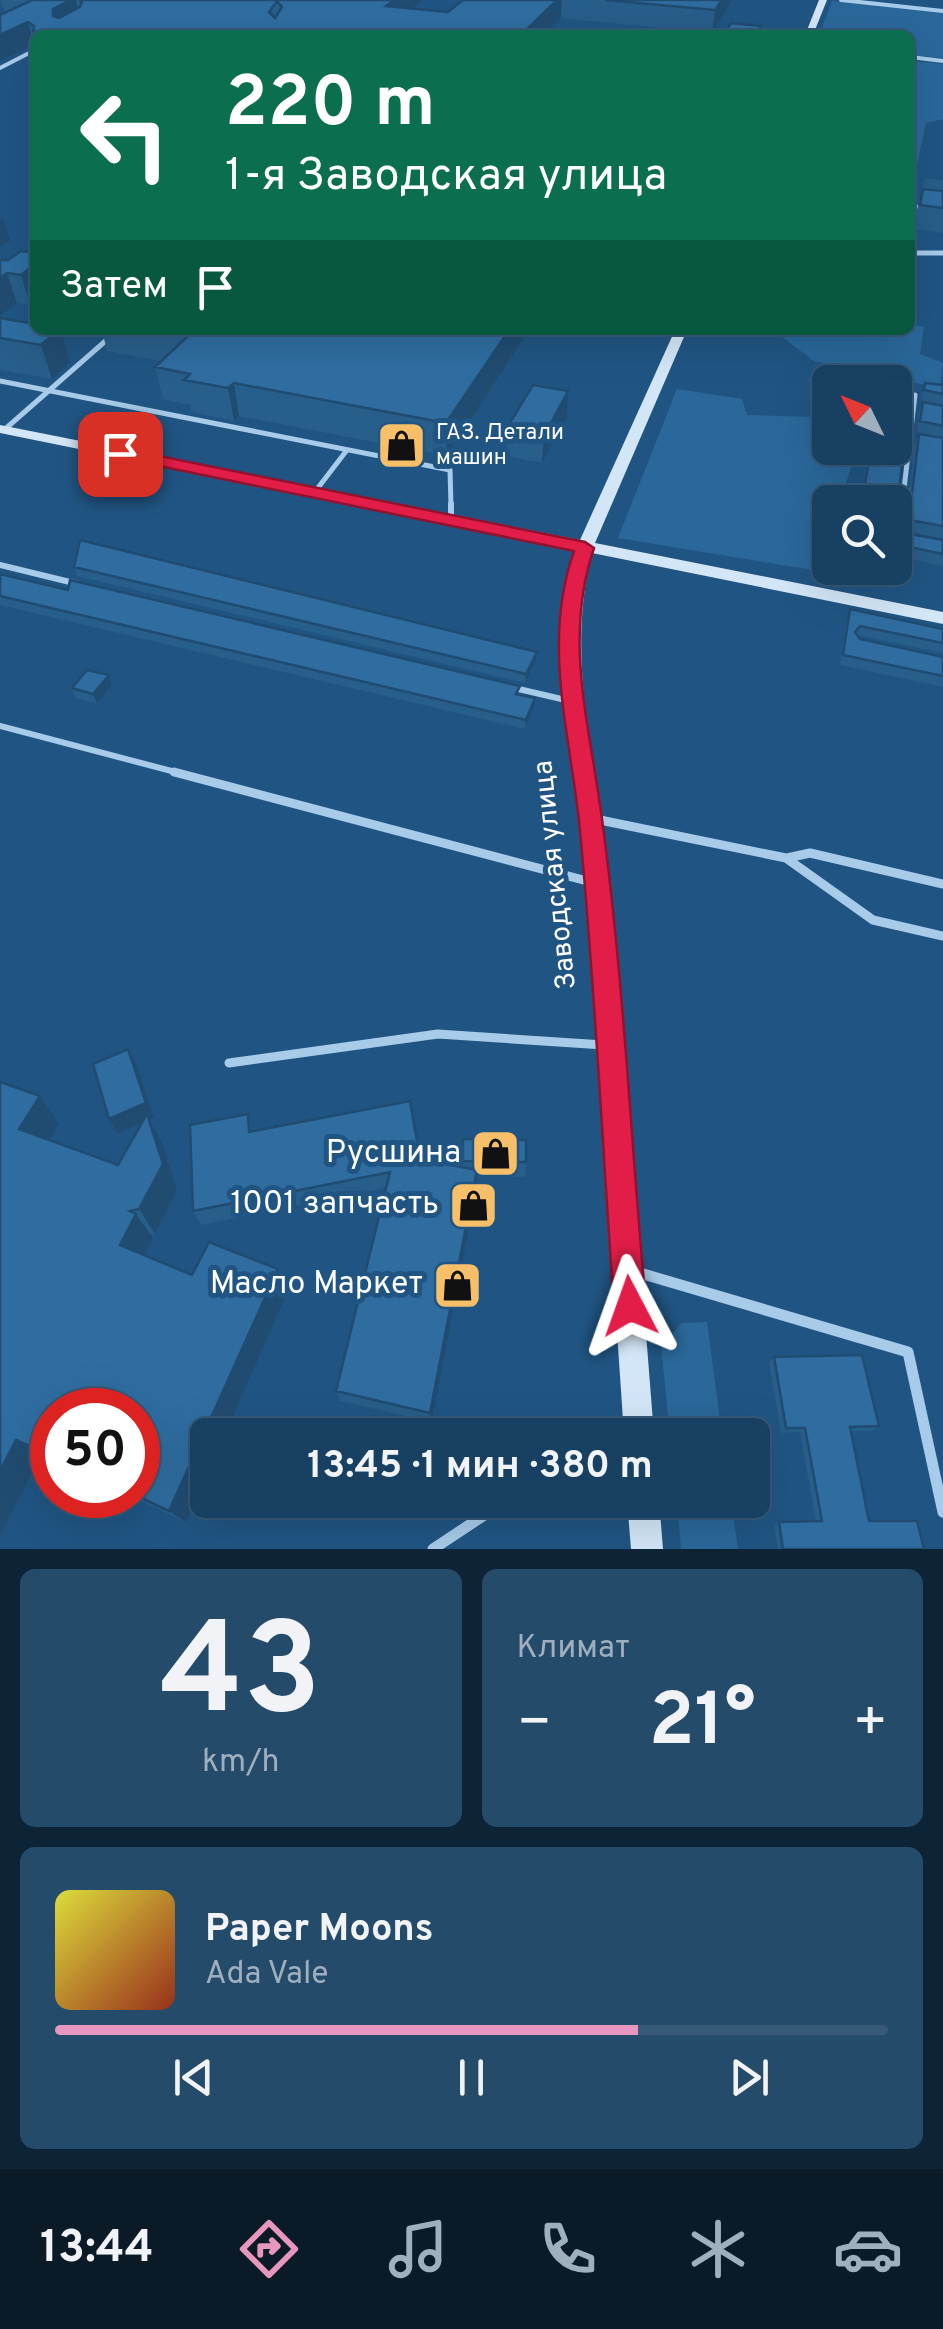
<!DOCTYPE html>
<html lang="ru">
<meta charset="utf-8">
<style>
:root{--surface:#184062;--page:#254b6b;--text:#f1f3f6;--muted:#9fafbe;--line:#365977;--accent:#e797bd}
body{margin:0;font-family:Overpass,sans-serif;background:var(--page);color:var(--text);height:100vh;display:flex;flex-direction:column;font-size:38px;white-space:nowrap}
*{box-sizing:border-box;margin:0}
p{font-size:32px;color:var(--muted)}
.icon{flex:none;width:55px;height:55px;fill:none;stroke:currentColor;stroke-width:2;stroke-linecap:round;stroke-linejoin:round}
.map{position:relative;height:1549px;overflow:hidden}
.details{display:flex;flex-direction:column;gap:20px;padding:20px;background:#0d2336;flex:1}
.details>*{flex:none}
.banner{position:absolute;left:30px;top:30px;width:885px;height:305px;border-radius:15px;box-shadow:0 10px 40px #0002,0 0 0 2px var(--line);background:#0b6e4f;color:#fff;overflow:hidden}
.needle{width:65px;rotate:313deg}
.tools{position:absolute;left:812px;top:365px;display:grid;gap:20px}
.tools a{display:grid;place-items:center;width:100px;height:100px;border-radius:15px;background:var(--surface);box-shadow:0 10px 40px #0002,0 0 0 2px var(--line);font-size:50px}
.speed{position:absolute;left:30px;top:1388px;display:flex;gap:20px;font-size:50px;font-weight:700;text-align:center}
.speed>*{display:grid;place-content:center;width:130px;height:130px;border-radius:50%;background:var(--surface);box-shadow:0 10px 40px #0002,0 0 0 2px var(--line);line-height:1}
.speed .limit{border:15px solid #d22;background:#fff;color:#111}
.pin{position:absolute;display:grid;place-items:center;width:85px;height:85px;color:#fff;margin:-42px;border-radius:20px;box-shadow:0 5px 15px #0006}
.me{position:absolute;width:110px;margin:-55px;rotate:356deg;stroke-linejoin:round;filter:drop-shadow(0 0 8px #0008)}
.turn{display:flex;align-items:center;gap:35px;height:210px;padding:0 30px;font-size:45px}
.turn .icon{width:130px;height:130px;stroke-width:2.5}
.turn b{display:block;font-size:70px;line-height:85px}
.then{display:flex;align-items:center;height:95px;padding:0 30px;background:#0003;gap:20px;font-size:38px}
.big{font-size:75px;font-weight:700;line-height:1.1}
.details .card{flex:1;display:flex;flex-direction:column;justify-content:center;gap:15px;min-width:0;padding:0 35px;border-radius:15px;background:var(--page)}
.details .dial{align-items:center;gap:0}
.dial b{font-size:130px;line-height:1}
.song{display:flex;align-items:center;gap:30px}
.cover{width:120px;height:120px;border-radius:15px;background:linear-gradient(135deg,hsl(60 70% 55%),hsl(10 70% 35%))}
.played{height:10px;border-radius:5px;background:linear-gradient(90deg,var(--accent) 70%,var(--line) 70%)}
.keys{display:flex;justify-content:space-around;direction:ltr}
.heat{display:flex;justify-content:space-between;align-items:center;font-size:55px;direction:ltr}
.details .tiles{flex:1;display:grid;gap:20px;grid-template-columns:1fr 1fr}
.card:last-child{grid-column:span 2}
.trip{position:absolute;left:190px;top:1418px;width:580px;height:100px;border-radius:15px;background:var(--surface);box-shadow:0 10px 40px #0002,0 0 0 2px var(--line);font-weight:700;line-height:100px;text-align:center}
.menu{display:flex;height:160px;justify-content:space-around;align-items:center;background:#0a1a27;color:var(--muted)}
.menu .icon{width:70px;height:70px}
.menu .on{color:var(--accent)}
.menu b{font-size:45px;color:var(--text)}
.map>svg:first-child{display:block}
</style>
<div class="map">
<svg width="943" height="1549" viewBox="0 0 943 1549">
<rect width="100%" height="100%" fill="#205583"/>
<path fill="#2a689b" d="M832 1 943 12V58L910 55V35H819Z
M910 61 943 64V119L926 123 916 170 910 172Z
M910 325 924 327 920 354 943 363 940 388 814 361 773 330H910Z
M809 378 832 382 830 448H857L840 502H830V535L819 571 618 538 677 389 742 399 747 415 816 417Z
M707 1322 722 1435H670L661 1345 682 1323Z
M677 1500H731L738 1549H681Z"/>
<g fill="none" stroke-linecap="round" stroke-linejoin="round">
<path stroke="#a7cbe9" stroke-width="4" d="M0 68 35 50
M910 206 943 210"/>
<path stroke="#a7cbe9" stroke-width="5" d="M0 381 450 470 451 506
M4 430 118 330
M314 493 347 450
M902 506 915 395"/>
<path stroke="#a7cbe9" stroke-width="6" d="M451 504V520
M899 537 903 504
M0 565 78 584
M510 687 570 701
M0 726 183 774"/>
<path stroke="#a7cbe9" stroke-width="9" d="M174 772 591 882
M595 819 786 858 873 920 943 936
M787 858 810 853 943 884
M229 1063 438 1034 604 1045"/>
<path stroke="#a7cbe9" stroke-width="11" d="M633 1271 908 1352 943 1512
M604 1435 629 1418
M433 1549 507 1500"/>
<path stroke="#a7cbe9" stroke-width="4" d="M841 0 943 11
M910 57 943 61"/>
<path stroke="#a7cbe9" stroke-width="5" d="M910 253H943"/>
<path fill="#d2e6f7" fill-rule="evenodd" d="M819 0H827L813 35H805Z
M675 330H687L595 543 943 612V624L592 553C566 655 594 744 603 846 621 1042 639 1238 654 1435H624C611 1240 597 1046 582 851 575 744 547 657 576 550L0 433V425L580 540Z
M627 1500H659L663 1549H631Z"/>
</g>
<path fill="#285e8a" d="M0 0H423L412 8 448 12 463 0H733L712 33 561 18 543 35H35V45L2 14 5 13Z
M925 178 943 180V233L913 229 919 201Z
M21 251 30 305 17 303 0 316V260H8Z
M0 318 35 330H61L70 362 52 379 0 370Z
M102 330H529L447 456 239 416 234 421 191 412 190 405 163 399 155 367 161 361 107 351Z
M882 375 913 381 895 519V502H860L869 448H895V382H880Z
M925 383 943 385V406L921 401Z
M923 402 943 406V438L917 433 919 413Z
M567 418 542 463 506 456V429Z
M919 434 943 438V539L905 531 915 445Z
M895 525 900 532 943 540V566L895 556Z
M74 567 537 652 536 661 525 683 77 576Z
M0 574 535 698 534 707 525 729 0 605Z
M850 609 943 629V653L857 635 860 639 943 657V687L840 665 847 619Z
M112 685 97 704 75 698 72 688Z
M128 1049 137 1065 154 1118 149 1120 162 1142 177 1191 155 1234 151 1235 153 1238 144 1255 192 1275 288 1291 225 1435H208V1474L186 1522 126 1495H138L52 1410V1461L41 1456 0 1536V1082L59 1124 50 1140 118 1165 142 1123 118 1134Z
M463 1139 526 1162 525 1177 477 1176V1186L432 1422 340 1401 336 1391 386 1188 201 1225 193 1211 420 1159 463 1168Z
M774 1357 879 1426 872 1431H851L869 1521 924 1549H778L774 1525 779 1522 816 1521 800 1432 781 1433 769 1362Z"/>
<path fill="#214c71" d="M71 0H76L80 20 59 31 53 16V9Z
M394 0H423L387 28 386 6Z
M557 0H562L561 18 543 35H521Z
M722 0H733L712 33 715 10Z
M28 22 34 44 0 61V35Z
M3 218 10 241 0 247V220Z
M35 264V301L30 305 21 275Z
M7 273 17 303 0 316V278Z
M58 330H61L70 362 52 379 41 345Z
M509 330H529L447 456 446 423Z
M234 383 239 416 234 421 228 388Z
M568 391 567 418 542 463 544 436Z
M537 652 536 661 525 683 526 674Z
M109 675 112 685 97 704 93 694Z
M535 698 534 707 525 729 526 720Z
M128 1049 137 1065 154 1118 149 1120 162 1142 177 1191 155 1234 139 1209 148 1120 118 1134 109 1119Z
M40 1096 59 1124 40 1157 19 1129Z
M477 1170V1186L432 1422 430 1413Z
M136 1214 153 1238 137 1269 120 1245Z
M278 1269 288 1291 225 1435H208V1474L186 1522 169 1511Z
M16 1440 41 1456 0 1536V1471Z"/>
<path fill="#2f6da1" stroke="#214c71" stroke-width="2.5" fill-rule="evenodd" d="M32 0H71L53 9V16L59 18 80 7 82 1 79 0H394L386 6 448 12 463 0H557L521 35H64L33 31 34 26 28 22 0 35V15ZM277 1 282 7 275 18 269 12Z
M605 0H722L715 10Z
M731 23 761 26 756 35H723Z
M923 189 943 191V208L920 205Z
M21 251 35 253V264L21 275 7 273 0 278V260H8Z
M0 318 35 324V330H58L41 345 0 338Z
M160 330H509L446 423 234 383 228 388 184 380 190 374 155 367 189 335Z
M882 375 913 381 895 519V502H862L871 448H895V382H881Z
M925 383 943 385V394L924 390Z
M533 385 568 391 544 436 506 429Z
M923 402 943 406V426L920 421Z
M919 434 943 438V526L909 520Z
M895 525 900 532 943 540V554L895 544Z
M80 540 537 652 526 674 74 567Z
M0 574 68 590 70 580 520 686 516 694 535 698 526 720 0 596Z
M850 609 943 629V643L860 626 855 632 860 639 943 657V676L843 655Z
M87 670 109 675 93 694 72 688Z
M128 1049 146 1103 109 1119 93 1064Z
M0 1082 40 1096 19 1129 118 1165 147 1114 163 1164 139 1209 130 1211 136 1214 120 1245 192 1275 209 1242 278 1269 169 1511 135 1495H138V1410H52V1457L16 1440 0 1471Z
M410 1101 420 1159 477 1170 430 1413 336 1391 390 1172 193 1211 190 1125 248 1114 249 1132Z
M463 1139 526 1140V1162L463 1161Z
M862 1355 879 1426 850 1427 869 1521H917L924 1549H783L779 1522 822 1521 805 1428H786L774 1357Z"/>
<path fill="#e11d48" stroke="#92132f" stroke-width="2.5" d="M120 448 585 542 594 548C563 640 590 726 602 819 624 980 631 1144 646 1306L641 1317 630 1322 618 1317 614 1306C602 1144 595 982 579 821 569 729 542 642 574 551L115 457V450Z"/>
<defs>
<symbol id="shop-square" viewBox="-11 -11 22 22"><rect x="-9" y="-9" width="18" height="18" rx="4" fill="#f6bf68" stroke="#205583"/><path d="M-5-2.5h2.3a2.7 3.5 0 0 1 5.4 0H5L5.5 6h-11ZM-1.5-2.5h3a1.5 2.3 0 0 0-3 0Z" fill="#111"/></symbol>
</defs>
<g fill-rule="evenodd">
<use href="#shop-square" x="374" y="418" width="55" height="55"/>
<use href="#shop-square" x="468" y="1126" width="55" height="55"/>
<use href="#shop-square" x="446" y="1178" width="55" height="55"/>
<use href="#shop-square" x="430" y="1258" width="55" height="55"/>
</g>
<g text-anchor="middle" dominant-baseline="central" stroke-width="10" stroke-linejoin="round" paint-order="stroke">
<g font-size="22" fill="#fff" stroke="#205583" text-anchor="start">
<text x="436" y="433">ГАЗ. Детали<tspan x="436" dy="25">машин</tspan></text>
</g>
<g font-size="28" fill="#fff" stroke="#205583">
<text transform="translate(556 875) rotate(-96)">Заводская улица</text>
</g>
<g font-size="32" fill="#fff" stroke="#205583" text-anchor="end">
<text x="461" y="1154">Русшина</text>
<text x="439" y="1205">1001 запчасть</text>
<text x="423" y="1285">Масло Маркет</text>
</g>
</g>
</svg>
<div class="tools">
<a><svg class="needle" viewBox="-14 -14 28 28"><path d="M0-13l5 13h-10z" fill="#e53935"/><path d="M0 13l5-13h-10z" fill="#9fafbe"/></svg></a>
<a><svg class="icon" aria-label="search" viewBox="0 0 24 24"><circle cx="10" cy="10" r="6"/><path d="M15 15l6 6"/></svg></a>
</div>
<div class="speed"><div class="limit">50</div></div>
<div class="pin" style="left:120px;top:454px;background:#d93025"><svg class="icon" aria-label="arrive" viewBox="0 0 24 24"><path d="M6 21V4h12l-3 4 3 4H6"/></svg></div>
<svg class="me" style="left:630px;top:1306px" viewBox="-20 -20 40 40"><path d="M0-17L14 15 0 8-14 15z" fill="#e11d48" stroke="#fff" stroke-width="4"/></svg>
<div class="trip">13:45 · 1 мин · 380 m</div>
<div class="banner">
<div class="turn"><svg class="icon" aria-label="left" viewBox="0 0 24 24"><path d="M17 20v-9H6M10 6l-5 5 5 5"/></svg><div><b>220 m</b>1-я Заводская улица</div></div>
<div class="then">Затем<svg class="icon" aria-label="arrive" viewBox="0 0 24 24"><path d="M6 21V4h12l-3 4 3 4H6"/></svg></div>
</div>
</div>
<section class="details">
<div class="tiles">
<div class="card dial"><b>43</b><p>km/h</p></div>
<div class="card"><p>Климат</p>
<div class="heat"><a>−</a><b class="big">21°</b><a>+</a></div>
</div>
<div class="card">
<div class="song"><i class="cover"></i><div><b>Paper Moons</b><p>Ada Vale</p></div></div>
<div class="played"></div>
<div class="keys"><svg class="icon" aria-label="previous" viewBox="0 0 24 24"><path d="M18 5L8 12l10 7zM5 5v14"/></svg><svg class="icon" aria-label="pause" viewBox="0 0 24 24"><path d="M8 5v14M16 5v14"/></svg><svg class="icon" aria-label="next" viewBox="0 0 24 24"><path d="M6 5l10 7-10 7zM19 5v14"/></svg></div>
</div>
</div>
</section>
<nav class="menu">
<b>13:44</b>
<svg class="icon on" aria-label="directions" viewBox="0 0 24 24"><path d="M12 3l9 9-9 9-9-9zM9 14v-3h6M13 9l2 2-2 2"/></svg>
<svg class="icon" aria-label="music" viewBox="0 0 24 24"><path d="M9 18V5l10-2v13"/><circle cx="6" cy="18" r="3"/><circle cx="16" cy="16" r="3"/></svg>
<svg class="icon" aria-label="phone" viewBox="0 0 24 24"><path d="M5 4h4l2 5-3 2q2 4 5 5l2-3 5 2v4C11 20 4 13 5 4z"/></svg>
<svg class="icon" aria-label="climate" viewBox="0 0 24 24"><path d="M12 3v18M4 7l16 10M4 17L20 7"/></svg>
<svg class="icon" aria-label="car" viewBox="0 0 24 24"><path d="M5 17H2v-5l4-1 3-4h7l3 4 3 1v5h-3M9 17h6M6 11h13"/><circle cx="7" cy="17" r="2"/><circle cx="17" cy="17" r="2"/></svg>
</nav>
